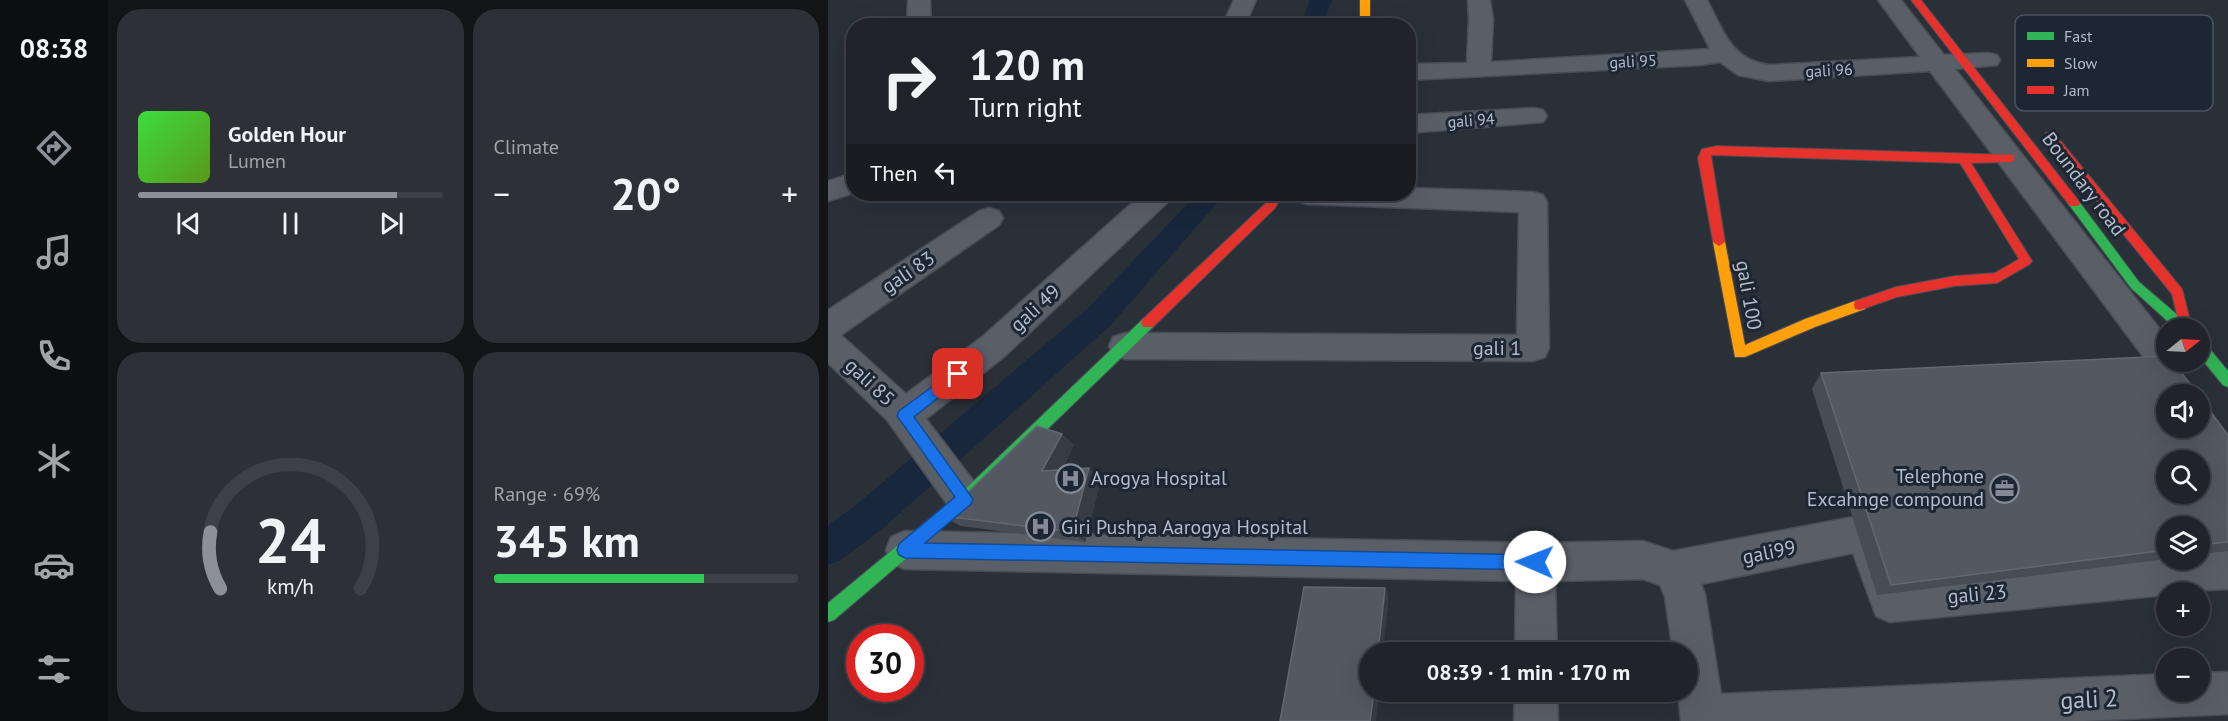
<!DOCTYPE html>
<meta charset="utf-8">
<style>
:root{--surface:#20242a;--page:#2d3036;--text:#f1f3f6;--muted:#a2a4a8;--line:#3d4147;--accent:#8c9099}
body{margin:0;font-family:"PT Sans",sans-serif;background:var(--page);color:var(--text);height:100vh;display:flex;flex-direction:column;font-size:22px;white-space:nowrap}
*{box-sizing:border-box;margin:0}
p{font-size:20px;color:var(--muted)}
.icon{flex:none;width:33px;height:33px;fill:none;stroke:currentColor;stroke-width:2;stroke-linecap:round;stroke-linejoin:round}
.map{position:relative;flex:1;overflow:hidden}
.side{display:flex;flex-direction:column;gap:9px;padding:9px;background:#121417;width:720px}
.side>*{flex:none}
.hud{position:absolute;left:18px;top:18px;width:570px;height:183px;border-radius:24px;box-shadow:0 6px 24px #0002,0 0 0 2px var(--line);background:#20242a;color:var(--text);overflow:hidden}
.needle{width:39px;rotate:72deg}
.fabs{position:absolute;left:1328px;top:318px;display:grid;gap:12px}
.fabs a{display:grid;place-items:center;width:54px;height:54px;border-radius:50%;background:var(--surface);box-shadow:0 6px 24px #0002,0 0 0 2px var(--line);font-size:30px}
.speed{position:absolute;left:18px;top:624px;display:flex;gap:12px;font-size:30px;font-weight:700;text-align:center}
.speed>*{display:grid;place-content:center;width:78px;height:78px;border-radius:50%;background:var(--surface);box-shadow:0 6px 24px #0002,0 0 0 2px var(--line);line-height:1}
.speed .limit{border:9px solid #d22;background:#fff;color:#111}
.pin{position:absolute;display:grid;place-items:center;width:51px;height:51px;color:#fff;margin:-26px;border-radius:12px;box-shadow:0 3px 9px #0006}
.me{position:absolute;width:66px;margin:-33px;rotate:271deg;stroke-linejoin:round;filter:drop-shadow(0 0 4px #0008)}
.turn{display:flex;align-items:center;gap:21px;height:126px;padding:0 24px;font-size:27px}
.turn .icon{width:78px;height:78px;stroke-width:2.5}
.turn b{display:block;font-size:42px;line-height:51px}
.then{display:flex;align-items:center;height:57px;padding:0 24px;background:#0003;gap:12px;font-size:22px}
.big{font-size:45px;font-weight:700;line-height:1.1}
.side .card{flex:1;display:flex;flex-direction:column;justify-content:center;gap:9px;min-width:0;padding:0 21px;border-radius:24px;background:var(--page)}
.side .dial{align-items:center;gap:0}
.dial svg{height:156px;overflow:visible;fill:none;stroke:var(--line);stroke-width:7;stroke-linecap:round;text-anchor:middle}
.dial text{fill:var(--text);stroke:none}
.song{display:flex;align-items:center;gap:18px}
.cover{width:72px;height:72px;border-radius:9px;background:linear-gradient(135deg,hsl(120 70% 55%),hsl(90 70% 35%))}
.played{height:6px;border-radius:3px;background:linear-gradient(90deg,var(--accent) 85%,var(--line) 85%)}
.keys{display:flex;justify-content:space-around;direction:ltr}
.heat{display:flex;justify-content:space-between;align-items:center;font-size:33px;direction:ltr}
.charge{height:9px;border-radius:4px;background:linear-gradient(90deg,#34c759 69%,var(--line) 0)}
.side .tiles{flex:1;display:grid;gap:9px;grid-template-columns:repeat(2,1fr)}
.trip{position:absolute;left:531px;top:642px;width:339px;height:60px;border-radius:30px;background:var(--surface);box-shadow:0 6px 24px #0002,0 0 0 2px var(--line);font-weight:700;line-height:60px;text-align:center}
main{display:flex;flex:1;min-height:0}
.tabs{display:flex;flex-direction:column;width:108px;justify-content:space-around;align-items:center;background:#0d0e11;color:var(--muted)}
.tabs .icon{width:42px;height:42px}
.tabs .on{color:var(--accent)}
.tabs b{font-size:27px;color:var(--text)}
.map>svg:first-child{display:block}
</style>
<main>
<nav class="tabs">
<b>08:38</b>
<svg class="icon on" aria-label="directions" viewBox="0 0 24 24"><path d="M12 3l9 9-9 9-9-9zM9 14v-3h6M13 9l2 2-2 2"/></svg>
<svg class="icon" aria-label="music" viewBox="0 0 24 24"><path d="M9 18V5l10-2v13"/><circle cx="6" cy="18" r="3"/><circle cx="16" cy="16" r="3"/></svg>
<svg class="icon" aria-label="phone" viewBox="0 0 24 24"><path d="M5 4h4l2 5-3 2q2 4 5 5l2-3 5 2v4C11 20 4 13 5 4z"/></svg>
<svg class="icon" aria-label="climate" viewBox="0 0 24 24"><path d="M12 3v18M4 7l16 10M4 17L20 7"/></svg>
<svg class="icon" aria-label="car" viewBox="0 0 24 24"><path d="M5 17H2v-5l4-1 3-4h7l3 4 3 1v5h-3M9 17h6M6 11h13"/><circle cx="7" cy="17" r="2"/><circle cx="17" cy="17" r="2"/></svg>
<svg class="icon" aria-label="filters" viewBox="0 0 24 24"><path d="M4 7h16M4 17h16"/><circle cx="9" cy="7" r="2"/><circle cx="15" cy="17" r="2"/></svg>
</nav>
<section class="side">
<div class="tiles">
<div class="card">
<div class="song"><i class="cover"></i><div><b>Golden Hour</b><p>Lumen</p></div></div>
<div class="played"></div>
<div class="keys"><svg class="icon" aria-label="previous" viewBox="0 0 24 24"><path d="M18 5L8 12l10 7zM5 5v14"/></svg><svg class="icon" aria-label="pause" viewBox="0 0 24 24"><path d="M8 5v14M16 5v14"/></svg><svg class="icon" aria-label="next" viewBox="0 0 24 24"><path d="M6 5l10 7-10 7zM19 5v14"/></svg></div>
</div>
<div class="card"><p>Climate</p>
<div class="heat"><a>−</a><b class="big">20°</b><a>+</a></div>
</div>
<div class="card dial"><svg viewBox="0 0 100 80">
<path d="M14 69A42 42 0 1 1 86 69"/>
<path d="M14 69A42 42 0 0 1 9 40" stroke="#8c9099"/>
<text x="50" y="56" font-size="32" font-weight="700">24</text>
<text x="50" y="72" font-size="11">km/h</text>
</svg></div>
<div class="card"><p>Range · 69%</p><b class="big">345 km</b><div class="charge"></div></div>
</div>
</section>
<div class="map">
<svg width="1400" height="721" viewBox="0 0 1400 721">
<rect width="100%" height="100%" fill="#2a3038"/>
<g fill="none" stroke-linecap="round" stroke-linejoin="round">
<path fill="#19273c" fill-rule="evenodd" d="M482 0H504L494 26H472Z
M369 194H397L282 326 54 529 13 560 0 565V525L28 505 260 308Z"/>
<defs>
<path id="street" d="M80 0H102L103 26H79Z
M406 0H428L417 26H394Z
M640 0H662L665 19 663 62 882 49 857 0H879C895 30 903 60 941 65L1092 57 1050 0H1073L1116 55 1160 53 1169 55 1172 60 1169 65 1127 69 1338 337V362H1354L1350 371 1338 375 1326 371 1102 71 941 81 910 75 892 62 873 65 580 80V64L639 63 641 19Z
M706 108 715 110 719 116 715 122 580 133V115Z
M26 173V193L0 201V181Z
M580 188 705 192 715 195 719 202 721 348 717 357 705 361 297 359 285 355 281 346 285 337 297 333 689 335 691 212 479 204 469 201 465 194H580Z
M314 194H345L341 201 178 355 98 419 150 487 156 499 150 511 137 516 124 511 59 420 0 363V310L151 211 161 208 171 211 175 218 171 225 13 335 78 394 154 337Z
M1036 515 1049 520 1055 533 1053 537 1057 538 1074 581 1338 557V560H1371V553L1400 551V589L1338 592V595L1062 622 1048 616 1025 553 873 584 877 594 893 694 1338 674V692H1371V673L1400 672V714L1256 721H853L850 692H860V652H845L837 597 832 585 815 579 727 581 729 652H687L688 581 77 569 63 563 58 550 63 537 77 531 707 543 815 541 845 551Z
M687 692H729L730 721H686Z"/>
<path id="fast" d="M1246 199 1250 200 1311 282 1360 324 1361 328H1347L1303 288 1242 206 1240 203 1242 200Z
M320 318 325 319 327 323 325 327 142 504 6 620 0 622V603L132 494 315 319Z
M1371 341 1376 342 1400 371V387L1395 385 1371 356Z"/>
<path id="slow" d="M532 0H542V18L538 26H528L532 18Z
M891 238 897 242 917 345 977 319 1027 301 1032 300 1038 305 1037 309 987 327 917 357H907L885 242Z"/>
<path id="jam" d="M1083 0H1093L1250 200 1252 203 1250 206H1242Z
M1222 132 1226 133 1354 289 1364 328H1352L1344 294 1218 139V133Z
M889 146 1186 155V161L1182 162 1143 163 1204 261 1202 264 1169 283 1127 286 1069 297 1032 310 1027 309 1026 305 1027 301 1068 287 1127 276 1167 273 1191 259 1132 163 883 155 897 242 891 246 885 242 870 158 874 149Z
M444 194H455L447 208 325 327H315L313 323 315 319 439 202Z"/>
</defs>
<use href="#street" stroke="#484c55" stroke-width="3"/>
<use href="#fast" stroke="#484c55" stroke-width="2"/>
<use href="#slow" stroke="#484c55" stroke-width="2"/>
<use href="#jam" stroke="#484c55" stroke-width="2"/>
<use href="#street" fill="#5a5e66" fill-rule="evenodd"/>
<use href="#fast" fill="#30b455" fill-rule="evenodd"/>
<use href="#slow" fill="#ff9f0a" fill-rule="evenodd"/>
<use href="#jam" fill="#e5322d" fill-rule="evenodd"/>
</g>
<path fill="#474c55" d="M993 373 1400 435V551L1371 554V526H1338V559L1049 595 984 389Z
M234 434 246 445 234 470 273 479 257 542 132 526 115 516Z"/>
<path fill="#373c44" d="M26 134V141L20 135Z
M234 434 246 445 228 482 214 471Z
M261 468 273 479 257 542 244 532Z
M557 588 561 597 555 652H550Z
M546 692H551L548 721H542Z"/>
<path fill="#535861" stroke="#626872" stroke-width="1.5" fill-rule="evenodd" d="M26 100V134L20 135Z
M1338 356V362H1345L1370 394H1338V428H1371V396L1400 435V542L1371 545V526H1338V550L1063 585 993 373ZM1338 460H1371V494H1338Z
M209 426 234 434 214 471 261 468 244 532 115 516Z
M476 587 557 588 550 652H542V692H546L542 721H452Z"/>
<path fill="#1a73e8" stroke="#114b97" stroke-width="1.5" d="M130 368 135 370 137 374 135 378 86 417 145 499 143 504 97 543 707 555 712 557 715 562 712 568 707 570 77 558 71 555 69 550 71 544 127 497 69 416 71 411Z"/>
<defs>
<symbol id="hospital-ring" viewBox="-11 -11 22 22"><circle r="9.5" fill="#1d2633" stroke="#848b96" stroke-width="1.5"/><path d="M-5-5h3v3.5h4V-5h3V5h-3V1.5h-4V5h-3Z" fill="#848b96"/></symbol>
<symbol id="office-ring" viewBox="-11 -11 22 22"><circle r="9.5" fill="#1d2633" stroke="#848b96" stroke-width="1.5"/><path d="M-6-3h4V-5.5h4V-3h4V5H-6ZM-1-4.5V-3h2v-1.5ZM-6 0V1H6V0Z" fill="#848b96"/></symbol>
</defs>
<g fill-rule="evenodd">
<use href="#hospital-ring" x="226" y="462" width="33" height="33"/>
<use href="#office-ring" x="1160" y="472" width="33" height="33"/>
<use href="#hospital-ring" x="196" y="510" width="33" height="33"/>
</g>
<g text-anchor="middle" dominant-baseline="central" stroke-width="6" stroke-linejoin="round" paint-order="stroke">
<g font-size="16" fill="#b4bcc9" stroke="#1d2633">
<text transform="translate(805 61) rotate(-3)">gali 95</text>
<text transform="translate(1001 70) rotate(-3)">gali 96</text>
<text transform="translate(643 120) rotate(-4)">gali 94</text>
</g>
<g font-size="20" fill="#b4bcc9" stroke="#1d2633">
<text transform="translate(1256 184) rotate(53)">Boundary road</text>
<text transform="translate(80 272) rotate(-34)">gali 83</text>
<text transform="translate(921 295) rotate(80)">gali 100</text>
<text transform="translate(207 308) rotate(-42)">gali 49</text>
<text x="669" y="348">gali 1</text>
<text transform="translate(42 382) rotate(43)">gali 85</text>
<text transform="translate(941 552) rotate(-11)">gali99</text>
<text transform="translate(1149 594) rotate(-5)">gali 23</text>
</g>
<g font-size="20" fill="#b4bcc9" stroke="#1d2633" text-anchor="start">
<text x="1156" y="476" text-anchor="end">Telephone<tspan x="1156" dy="23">Excahnge compound</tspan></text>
<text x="263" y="478">Arogya Hospital</text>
<text x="233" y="527">Giri Pushpa Aarogya Hospital</text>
</g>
<g font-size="24" fill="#b4bcc9" stroke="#1d2633">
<text transform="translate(1261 699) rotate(-3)">gali 2</text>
</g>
</g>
<rect x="1187" y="15" width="198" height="96" rx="9" fill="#1d2633" stroke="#4a5360" stroke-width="1.5"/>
<rect x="1199" y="32" width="27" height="8" fill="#30b455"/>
<rect x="1199" y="59" width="27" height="8" fill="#ff9f0a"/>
<rect x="1199" y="86" width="27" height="8" fill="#e5322d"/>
<g font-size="16" fill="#b4bcc9">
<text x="1236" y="42">Fast</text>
<text x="1236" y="69">Slow</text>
<text x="1236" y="96">Jam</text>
</g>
</svg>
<div class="fabs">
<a><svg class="needle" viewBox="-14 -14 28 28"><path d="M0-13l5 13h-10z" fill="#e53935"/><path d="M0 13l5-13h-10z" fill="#a2a4a8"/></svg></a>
<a><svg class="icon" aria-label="sound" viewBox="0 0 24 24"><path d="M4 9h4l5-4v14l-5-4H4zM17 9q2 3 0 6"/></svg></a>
<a><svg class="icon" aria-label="search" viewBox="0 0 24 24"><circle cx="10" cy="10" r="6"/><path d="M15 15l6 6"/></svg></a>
<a><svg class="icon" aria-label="layers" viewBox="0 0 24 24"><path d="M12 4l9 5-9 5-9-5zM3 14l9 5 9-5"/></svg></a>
<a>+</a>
<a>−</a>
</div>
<div class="speed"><div class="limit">30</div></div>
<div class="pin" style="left:130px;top:374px;background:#d93025"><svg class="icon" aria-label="arrive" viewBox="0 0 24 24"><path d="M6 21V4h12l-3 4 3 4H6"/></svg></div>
<svg class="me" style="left:707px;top:562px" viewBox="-20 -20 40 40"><circle r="19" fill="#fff"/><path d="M0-13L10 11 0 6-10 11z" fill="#1a73e8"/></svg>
<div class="trip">08:39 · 1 min · 170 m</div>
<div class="hud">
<div class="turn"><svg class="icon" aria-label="right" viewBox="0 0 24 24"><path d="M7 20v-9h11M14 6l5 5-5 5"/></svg><div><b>120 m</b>Turn right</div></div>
<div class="then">Then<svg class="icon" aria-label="left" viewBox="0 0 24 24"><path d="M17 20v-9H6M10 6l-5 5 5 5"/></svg></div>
</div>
</div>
</main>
